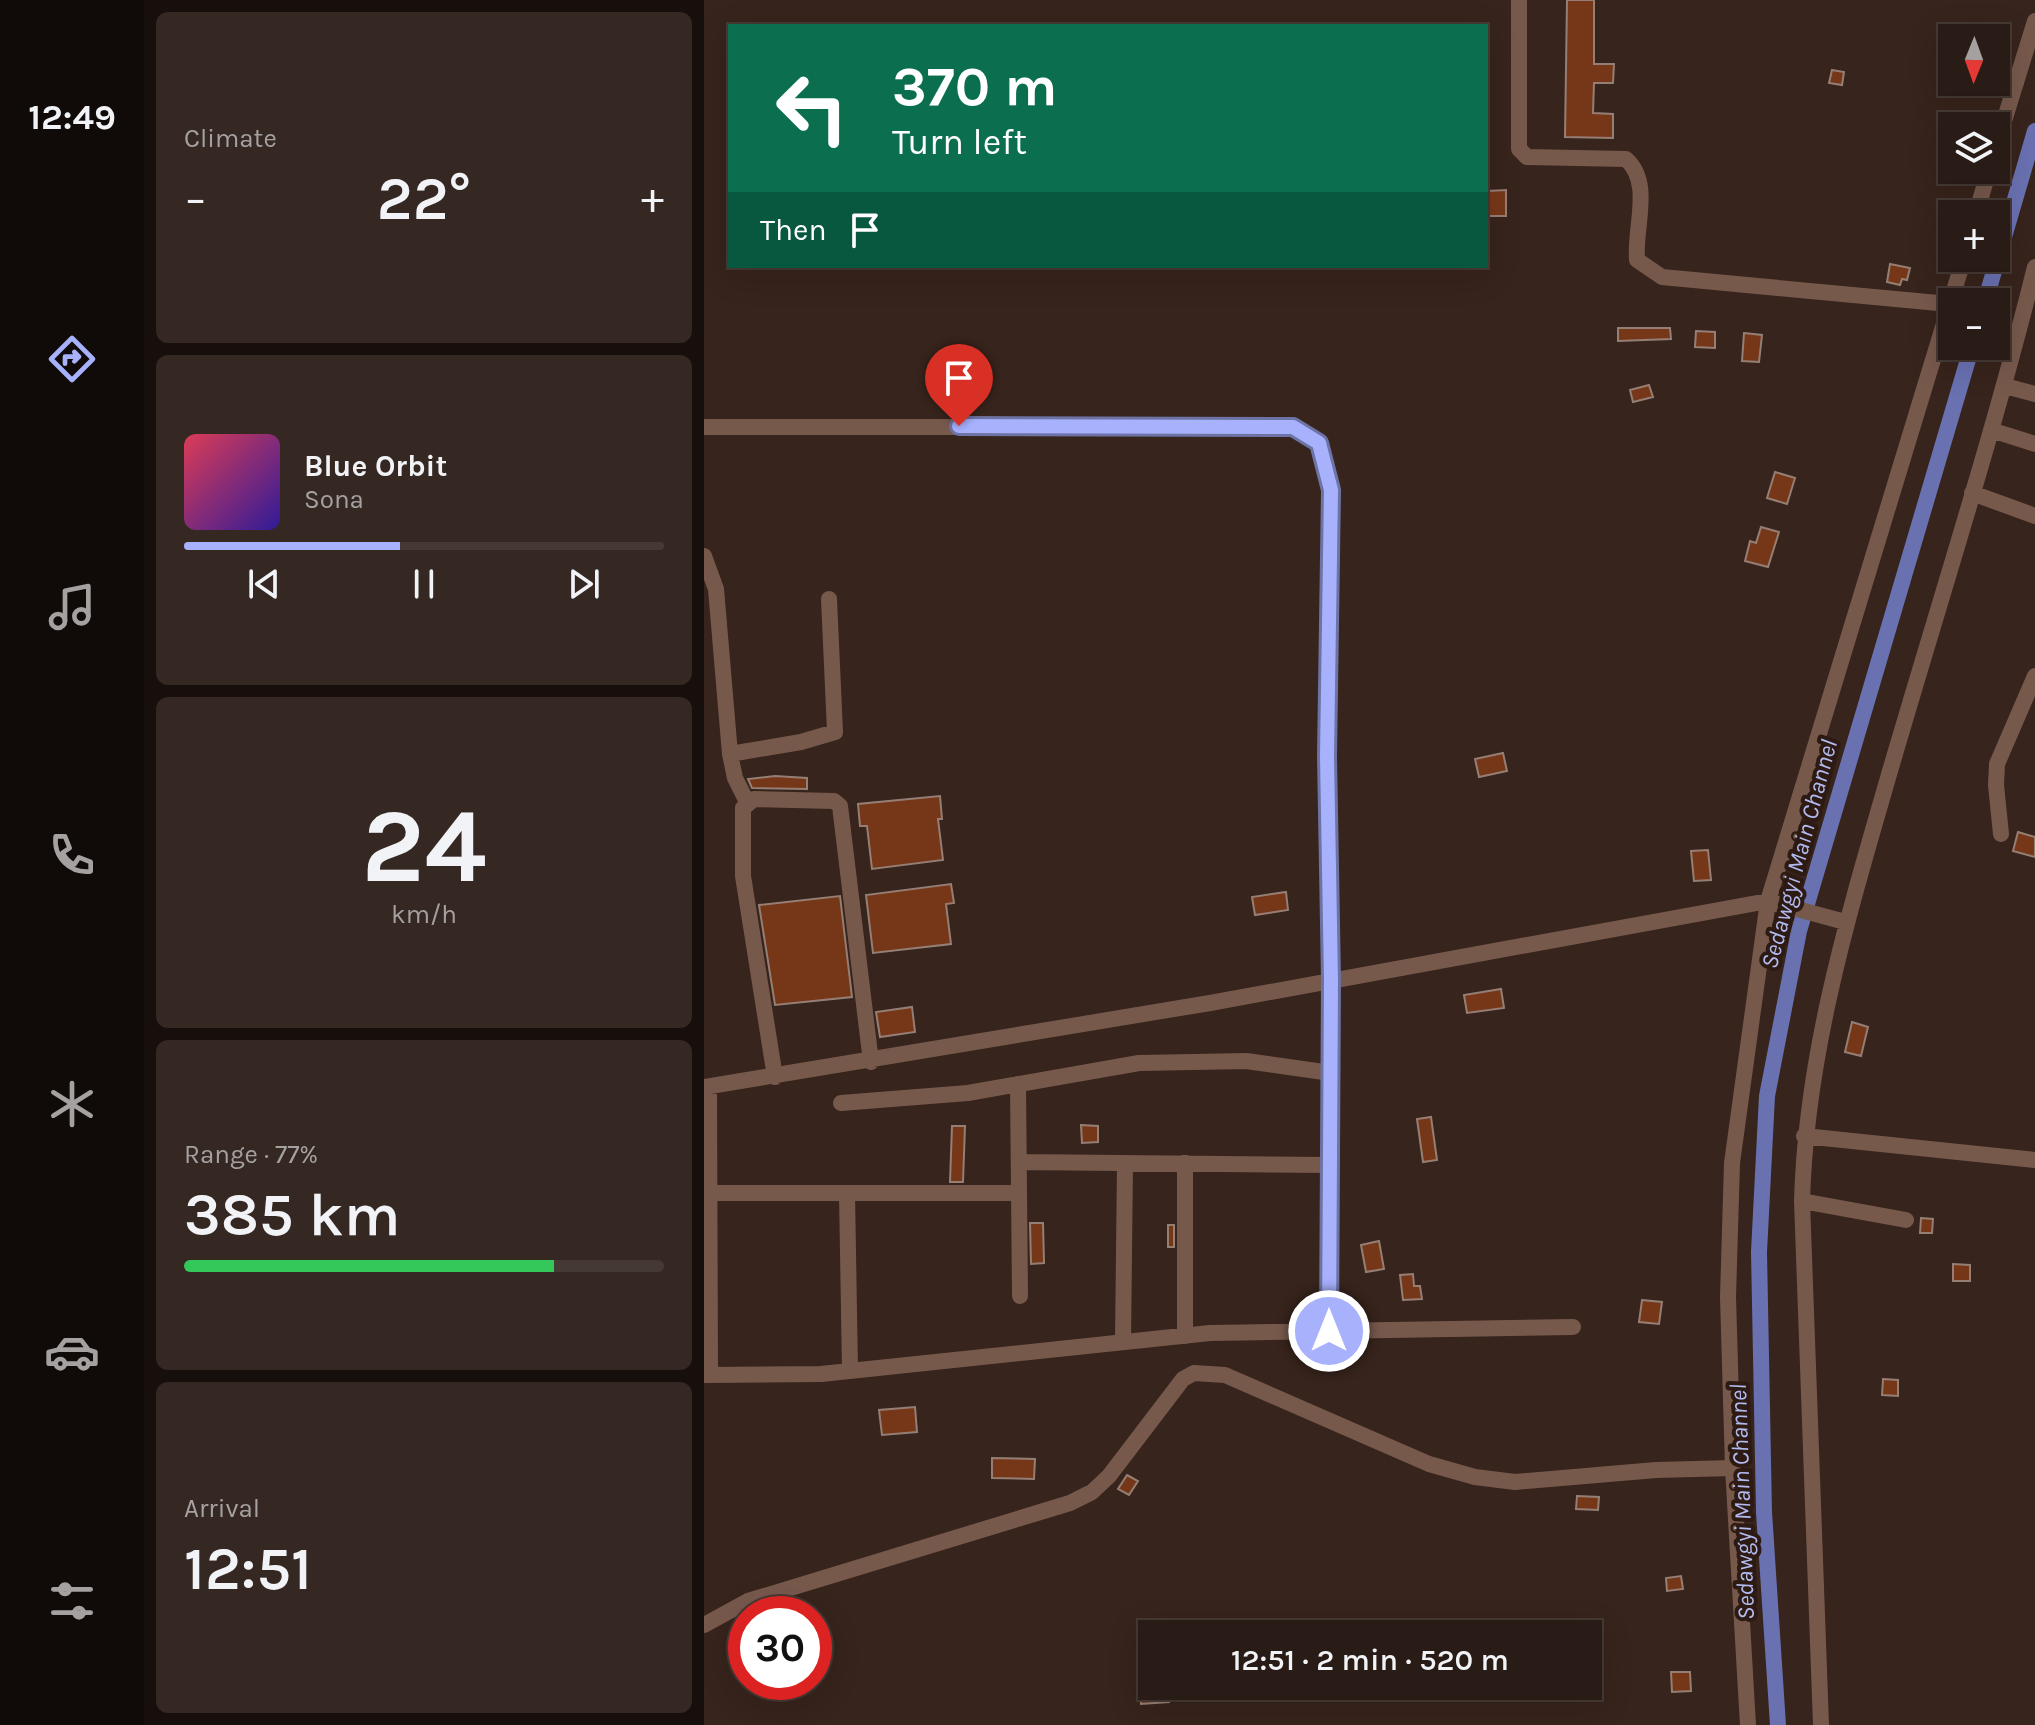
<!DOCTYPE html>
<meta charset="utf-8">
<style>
:root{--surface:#291b15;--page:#352822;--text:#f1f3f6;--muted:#a5a1a0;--line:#453934;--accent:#a7b1fc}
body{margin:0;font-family:Karla,sans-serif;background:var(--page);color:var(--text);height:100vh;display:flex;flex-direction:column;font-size:30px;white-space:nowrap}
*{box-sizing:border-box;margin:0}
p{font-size:26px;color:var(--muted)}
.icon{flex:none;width:44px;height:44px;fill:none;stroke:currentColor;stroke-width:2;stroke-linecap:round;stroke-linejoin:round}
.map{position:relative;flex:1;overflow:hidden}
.panel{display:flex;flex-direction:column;gap:12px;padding:12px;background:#170f0c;width:560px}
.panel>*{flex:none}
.banner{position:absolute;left:24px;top:24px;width:760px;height:244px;border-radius:0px;box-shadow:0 8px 32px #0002,0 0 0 2px var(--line);background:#0b6e4f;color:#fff;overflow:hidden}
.needle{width:52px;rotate:181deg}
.buttons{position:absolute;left:1234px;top:24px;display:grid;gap:16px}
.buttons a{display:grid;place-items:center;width:72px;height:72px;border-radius:0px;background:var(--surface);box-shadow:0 8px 32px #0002,0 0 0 2px var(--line);font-size:40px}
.speed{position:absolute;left:24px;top:1596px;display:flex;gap:16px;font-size:40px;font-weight:700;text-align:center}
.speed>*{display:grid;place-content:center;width:104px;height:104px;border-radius:50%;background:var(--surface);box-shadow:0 8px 32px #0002,0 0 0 2px var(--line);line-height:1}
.speed .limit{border:12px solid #d22;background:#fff;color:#111}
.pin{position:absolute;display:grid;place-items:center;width:68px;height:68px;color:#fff;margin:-82px -34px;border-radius:50% 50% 50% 0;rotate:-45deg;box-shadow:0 0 8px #0007}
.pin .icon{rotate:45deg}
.me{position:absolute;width:88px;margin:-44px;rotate:0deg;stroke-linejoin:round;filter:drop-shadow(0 0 6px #0008)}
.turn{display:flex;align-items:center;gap:28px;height:168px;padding:0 32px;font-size:36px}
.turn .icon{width:104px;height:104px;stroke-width:2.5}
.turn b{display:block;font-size:56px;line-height:68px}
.then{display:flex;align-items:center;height:76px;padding:0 32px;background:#0003;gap:16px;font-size:30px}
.big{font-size:60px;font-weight:600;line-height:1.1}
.panel .tile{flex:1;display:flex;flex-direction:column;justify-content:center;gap:12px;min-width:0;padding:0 28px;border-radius:12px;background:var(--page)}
.panel .dial{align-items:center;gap:0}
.dial b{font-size:104px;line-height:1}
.song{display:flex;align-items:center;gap:24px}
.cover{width:96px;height:96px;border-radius:12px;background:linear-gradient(135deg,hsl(350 70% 55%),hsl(250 70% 35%))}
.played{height:8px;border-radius:4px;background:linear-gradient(90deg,var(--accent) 45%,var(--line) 45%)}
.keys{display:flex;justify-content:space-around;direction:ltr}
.heat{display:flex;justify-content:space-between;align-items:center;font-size:44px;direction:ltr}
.charge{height:12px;border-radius:6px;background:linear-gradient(90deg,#34c759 77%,var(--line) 0)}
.trip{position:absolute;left:434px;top:1620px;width:464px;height:80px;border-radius:0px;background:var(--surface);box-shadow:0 8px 32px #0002,0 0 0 2px var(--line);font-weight:600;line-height:80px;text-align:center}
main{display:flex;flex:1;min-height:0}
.tabs{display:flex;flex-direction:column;width:144px;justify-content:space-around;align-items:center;background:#100b08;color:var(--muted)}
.tabs .icon{width:56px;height:56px}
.tabs .on{color:var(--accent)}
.tabs b{font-size:36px;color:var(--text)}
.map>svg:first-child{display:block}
</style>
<main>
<nav class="tabs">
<b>12:49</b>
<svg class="icon on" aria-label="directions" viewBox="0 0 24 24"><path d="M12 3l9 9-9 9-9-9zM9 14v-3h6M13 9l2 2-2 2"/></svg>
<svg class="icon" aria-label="music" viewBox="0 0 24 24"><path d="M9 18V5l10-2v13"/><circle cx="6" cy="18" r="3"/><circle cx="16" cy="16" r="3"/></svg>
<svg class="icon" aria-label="phone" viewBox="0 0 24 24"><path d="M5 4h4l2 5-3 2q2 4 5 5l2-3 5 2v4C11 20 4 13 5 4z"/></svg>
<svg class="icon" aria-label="climate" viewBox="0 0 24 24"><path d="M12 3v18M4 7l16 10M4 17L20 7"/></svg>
<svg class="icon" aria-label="car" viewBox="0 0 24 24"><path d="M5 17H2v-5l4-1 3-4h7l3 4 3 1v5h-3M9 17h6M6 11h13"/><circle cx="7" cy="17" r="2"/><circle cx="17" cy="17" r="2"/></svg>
<svg class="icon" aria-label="filters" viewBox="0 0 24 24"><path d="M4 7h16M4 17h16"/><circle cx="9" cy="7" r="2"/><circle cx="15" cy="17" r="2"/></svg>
</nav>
<section class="panel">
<div class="tile"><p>Climate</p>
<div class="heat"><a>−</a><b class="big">22°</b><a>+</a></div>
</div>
<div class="tile">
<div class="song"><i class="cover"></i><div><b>Blue Orbit</b><p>Sona</p></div></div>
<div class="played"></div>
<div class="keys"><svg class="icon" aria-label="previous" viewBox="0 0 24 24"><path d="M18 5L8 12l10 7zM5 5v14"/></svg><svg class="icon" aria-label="pause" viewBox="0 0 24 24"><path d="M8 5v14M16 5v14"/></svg><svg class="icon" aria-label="next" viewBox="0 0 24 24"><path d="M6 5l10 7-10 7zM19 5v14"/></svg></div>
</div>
<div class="tile dial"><b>24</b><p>km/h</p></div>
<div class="tile"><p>Range · 77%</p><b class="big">385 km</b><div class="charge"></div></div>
<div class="tile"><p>Arrival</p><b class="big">12:51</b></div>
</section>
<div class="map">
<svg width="1331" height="1725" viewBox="0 0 1331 1725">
<rect width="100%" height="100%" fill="#37241c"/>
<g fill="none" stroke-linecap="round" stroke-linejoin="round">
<path stroke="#6a71b1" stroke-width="16" d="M1281 302 1331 131
M1074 1725 1060 1512 1055 1252 1063 1096 1095 931 1268 346"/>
</g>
<path fill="#763719" stroke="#957e74" stroke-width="2" d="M863 0H890V64H910L909 83H890L889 113 909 114V138L861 137Z
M1128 70 1140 72 1138 85 1125 83Z
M802 190V216H785L784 191Z
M1186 264 1206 268 1203 280 1198 279 1196 285 1183 282Z
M914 328H966L967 339 914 341Z
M992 331 1011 332V348L991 347Z
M1040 333 1058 335 1055 362 1038 361Z
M945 385 949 397 929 402 926 390Z
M1071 472 1091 478 1083 504 1063 498Z
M1057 527 1075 532 1064 567 1041 561 1046 541 1052 543Z
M799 753 803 771 775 777 771 759Z
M71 776 103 778V789L48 788 44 779Z
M236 796 238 819H234L239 860 168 869 163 826H156L154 804Z
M1314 832 1331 837V857L1309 851Z
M1004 850 1007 880 990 881 987 851Z
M247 884 250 903 242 904 247 944 169 953 162 895Z
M582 892 584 910 551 915 548 897Z
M136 896 148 997 71 1005 55 905Z
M797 989 800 1008 763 1013 760 995Z
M208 1007 211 1032 176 1037 172 1012Z
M1148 1022 1164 1027 1157 1056 1141 1052Z
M727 1117 733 1160 719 1162 713 1119Z
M377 1125 394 1126V1142L378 1143Z
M248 1126H261L259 1182H246Z
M1217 1218 1229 1219 1228 1233H1216Z
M326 1223H339L340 1263 327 1264Z
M464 1225H470V1247H464Z
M675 1241 680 1269 662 1272 657 1245Z
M1249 1264 1266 1265V1281H1249Z
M709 1274 710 1286H716L718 1299 699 1300 696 1275Z
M938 1300 958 1302 955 1324 935 1322Z
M1179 1379 1194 1380V1396L1178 1395Z
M211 1407 213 1432 178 1435 175 1410Z
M288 1458 331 1459 330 1479 288 1478Z
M423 1475 434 1481 425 1495 414 1489Z
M873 1496 895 1497 894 1510 872 1509Z
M977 1576 979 1589 963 1591 962 1578Z
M967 1672H986L987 1691 968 1692Z
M436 1686H464L465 1702 437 1704Z"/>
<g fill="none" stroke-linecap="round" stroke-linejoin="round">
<path stroke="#77594c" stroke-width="16" d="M815 0V149L823 157 922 159C949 183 930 227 933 260L958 277 1245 304
M1292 76 1312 83
M1292 147 1331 21
M1272 214 1285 170
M1301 386 1331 394
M0 427H589L615 443 627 490 623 756 627 980 625 1331
M1287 430 1331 444
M1268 493 1331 516
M0 556 12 589 26 754 31 778 43 802
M26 754 97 742 131 732 125 599
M1297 834 1292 785 1293 764 1331 676
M71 1077 39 876V808L50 799 130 801 136 806 167 1062
M314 1084 316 1296
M0 1087 506 1003 1064 901 1141 922
M5 1087 6 1375
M137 1103 264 1093 435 1063 542 1061 627 1073
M1100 1136 1331 1160
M315 1162 626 1165
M6 1193H315
M143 1193 146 1371
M1098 1201 1202 1220
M481 1336V1163
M419 1342 421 1163
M0 1375 117 1374 506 1333 869 1327
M0 1625 44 1601 366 1503 388 1492 405 1476 479 1379 490 1373 521 1375 725 1464 771 1477 811 1482 952 1470 1029 1468
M1044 1725 1029 1468 1024 1297 1028 1163 1064 901 1260 258
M1117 1725 1098 1201C1102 1053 1145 913 1186 771 1235 603 1289 436 1331 267"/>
</g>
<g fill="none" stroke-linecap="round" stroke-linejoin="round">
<defs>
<path id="route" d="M255 426 589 427 615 443 627 490 623 756 627 980 625 1331"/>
</defs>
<use href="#route" stroke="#6d73a4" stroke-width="20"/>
<use href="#route" stroke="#a7b1fc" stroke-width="14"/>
</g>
<g text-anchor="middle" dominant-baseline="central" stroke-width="8" stroke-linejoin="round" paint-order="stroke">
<g font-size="24" font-style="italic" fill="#b2baf0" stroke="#2d1b13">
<text transform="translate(1095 854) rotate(-75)">Sedawgyi Main Channel</text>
<text transform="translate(1038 1502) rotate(-92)">Sedawgyi Main Channel</text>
</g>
</g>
</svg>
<div class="buttons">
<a><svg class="needle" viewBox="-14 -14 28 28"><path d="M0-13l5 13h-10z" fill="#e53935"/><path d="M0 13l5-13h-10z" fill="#a5a1a0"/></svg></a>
<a><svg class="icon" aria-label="layers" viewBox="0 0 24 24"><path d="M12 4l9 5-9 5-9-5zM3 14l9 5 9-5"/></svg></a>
<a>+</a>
<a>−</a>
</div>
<div class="speed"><div class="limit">30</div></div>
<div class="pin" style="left:255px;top:426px;background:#d93025"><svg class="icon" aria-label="arrive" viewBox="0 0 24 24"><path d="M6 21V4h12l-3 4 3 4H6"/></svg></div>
<svg class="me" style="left:625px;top:1331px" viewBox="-20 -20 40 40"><circle r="17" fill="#a7b1fc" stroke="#fff" stroke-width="3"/><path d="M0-11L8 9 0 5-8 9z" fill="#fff"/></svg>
<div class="trip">12:51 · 2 min · 520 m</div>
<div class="banner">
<div class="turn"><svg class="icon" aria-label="left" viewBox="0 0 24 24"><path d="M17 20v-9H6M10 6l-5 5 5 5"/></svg><div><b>370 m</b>Turn left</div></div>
<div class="then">Then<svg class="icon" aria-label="arrive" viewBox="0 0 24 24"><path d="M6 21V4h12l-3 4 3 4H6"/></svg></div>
</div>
</div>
</main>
